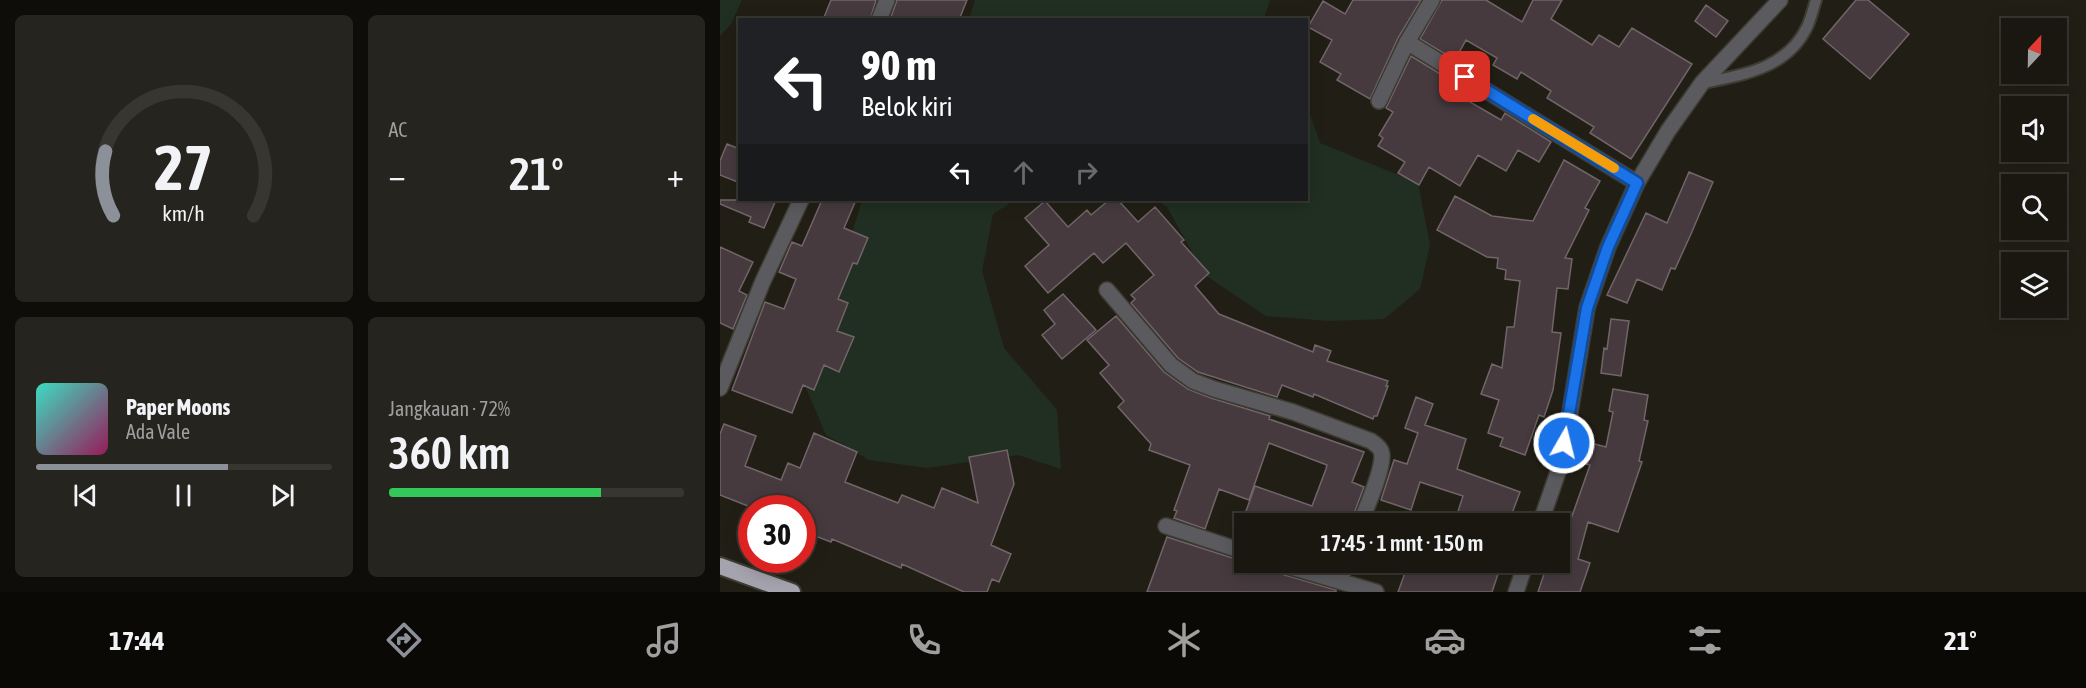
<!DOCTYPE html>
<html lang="id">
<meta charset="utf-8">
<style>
:root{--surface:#191710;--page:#26241e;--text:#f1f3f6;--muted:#9f9f9f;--line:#373630;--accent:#8c9099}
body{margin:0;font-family:"Asap Condensed",sans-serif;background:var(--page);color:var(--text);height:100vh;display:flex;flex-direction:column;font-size:22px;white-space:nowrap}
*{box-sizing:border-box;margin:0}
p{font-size:20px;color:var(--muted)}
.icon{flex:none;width:33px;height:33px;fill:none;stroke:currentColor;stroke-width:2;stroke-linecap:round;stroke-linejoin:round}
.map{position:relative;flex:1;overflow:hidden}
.panel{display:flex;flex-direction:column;gap:15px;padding:15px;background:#0e0d09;width:720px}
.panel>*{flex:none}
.top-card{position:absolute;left:18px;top:18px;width:570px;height:183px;border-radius:0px;box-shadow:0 3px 15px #0003,0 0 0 2px var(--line);background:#202124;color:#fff;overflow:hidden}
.needle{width:39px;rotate:22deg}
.fabs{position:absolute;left:1281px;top:18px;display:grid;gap:12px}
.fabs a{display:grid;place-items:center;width:66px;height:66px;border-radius:0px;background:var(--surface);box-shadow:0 3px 15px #0003,0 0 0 2px var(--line);font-size:30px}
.speed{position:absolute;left:18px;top:495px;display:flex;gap:12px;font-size:30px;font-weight:700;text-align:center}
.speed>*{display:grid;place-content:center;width:78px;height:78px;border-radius:50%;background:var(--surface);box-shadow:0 3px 15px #0003,0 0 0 2px var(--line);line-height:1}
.speed .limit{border:9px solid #d22;background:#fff;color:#111}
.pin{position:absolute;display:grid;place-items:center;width:51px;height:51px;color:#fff;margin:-26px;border-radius:12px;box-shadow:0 3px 9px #0006}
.me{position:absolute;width:66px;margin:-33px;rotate:8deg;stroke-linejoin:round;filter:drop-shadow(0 0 4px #0008)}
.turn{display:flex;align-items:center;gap:21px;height:126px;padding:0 24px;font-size:27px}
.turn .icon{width:78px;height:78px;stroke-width:2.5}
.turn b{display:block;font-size:42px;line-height:51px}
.lanes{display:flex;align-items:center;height:57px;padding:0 24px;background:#0003;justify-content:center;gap:30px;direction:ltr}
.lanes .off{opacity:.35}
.big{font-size:45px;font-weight:600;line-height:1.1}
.panel .card{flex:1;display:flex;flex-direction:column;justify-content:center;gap:9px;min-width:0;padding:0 21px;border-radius:9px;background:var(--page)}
.panel .dial{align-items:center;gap:0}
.dial svg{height:156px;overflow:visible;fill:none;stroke:var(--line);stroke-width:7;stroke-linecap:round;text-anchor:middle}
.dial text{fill:var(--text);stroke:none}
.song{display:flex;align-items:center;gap:18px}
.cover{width:72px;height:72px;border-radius:9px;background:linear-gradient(135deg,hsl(170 70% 55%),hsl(330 70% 35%))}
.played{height:6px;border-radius:3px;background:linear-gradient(90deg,var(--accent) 65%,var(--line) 65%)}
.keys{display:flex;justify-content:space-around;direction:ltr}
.heat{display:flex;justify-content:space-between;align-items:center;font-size:33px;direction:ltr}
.charge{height:9px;border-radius:4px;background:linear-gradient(90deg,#34c759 72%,var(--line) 0)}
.panel .tiles{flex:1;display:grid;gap:15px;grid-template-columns:repeat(2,1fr)}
.trip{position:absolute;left:514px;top:513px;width:336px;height:60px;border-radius:0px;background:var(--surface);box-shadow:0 3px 15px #0003,0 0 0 2px var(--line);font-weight:600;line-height:60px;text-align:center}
.dock{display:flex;height:96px;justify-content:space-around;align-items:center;background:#0a0906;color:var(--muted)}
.dock .icon{width:42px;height:42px}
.dock .active{color:var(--accent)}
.dock b{font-size:27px;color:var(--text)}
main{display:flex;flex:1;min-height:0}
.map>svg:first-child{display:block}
</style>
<main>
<section class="panel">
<div class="tiles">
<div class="card dial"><svg viewBox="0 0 100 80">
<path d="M14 69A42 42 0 1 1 86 69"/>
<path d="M14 69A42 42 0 0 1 10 36" stroke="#8c9099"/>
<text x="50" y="56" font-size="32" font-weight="700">27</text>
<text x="50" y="72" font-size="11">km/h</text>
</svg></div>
<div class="card"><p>AC</p>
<div class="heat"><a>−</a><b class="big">21°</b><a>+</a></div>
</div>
<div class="card">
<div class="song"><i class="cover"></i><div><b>Paper Moons</b><p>Ada Vale</p></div></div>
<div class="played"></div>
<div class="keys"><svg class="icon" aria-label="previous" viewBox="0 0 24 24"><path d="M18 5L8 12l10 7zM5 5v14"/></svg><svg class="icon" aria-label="pause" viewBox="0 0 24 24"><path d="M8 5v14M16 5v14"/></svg><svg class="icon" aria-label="next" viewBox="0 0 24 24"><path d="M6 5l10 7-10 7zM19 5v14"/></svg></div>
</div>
<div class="card"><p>Jangkauan · 72%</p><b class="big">360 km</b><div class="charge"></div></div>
</div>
</section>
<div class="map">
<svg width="1366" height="592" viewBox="0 0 1366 592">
<rect width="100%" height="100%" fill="#211f15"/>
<path fill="#202f21" d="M0 0H22L11 24 0 36Z
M255 0H550L544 19H249Z
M587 105 600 143 698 183 710 245 700 289 664 319 609 321 546 316 485 275 447 207 437 200H586Z
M142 200H295L273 214 262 271 284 348 337 410 341 469 298 455 207 468 149 460 106 435 83 381 113 295Z"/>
<path fill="#463a3f" stroke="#716569" stroke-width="1.5" d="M111 0H156L150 20H103Z
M177 0H247L239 20H170Z
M633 0H701L678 38 650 99 617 80 621 74 600 62 612 40 588 27 603 1 625 14Z
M722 0H766L802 22 813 0H842L831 19 872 45 879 35 899 47 912 28 972 64 911 159 870 133 874 127 827 98 831 91 801 72 797 79 773 65 777 58 746 40 735 60 700 39Z
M1136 0H1148L1189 34 1150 79 1103 39Z
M986 5 1008 21 996 37 975 21Z
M691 56 755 95 750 102 781 120 785 113 831 142 819 162 798 150 786 171 758 155 740 186 709 167 699 185 678 173 685 162 658 146 663 138 659 135 673 112 666 108Z
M7 144 20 149V183L0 175V161Z
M844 160 880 181 865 208 869 210 845 258 852 259 848 289 837 288 832 332 841 333 833 390 824 417 819 415 805 455 780 446 783 438 768 433 779 400 761 394 772 364 782 368 787 327H794L800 281 785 279 786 270 777 268 778 258 767 257 717 230 735 196 772 216 813 221Z
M969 172 993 182 971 234 955 269 951 268 942 290 917 279 907 303 887 295 926 213 947 223Z
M0 200H56L44 228 29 222 31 217 0 204Z
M102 200H136L124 228 148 238 137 264 133 263 118 299 128 303 117 331 134 337 119 372 104 365 94 390 83 385 72 413 12 390 45 302 64 309 76 279 59 272 72 242 82 246Z
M389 200H398L418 222 435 207 464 240 461 242 489 273 475 286 499 314 593 352 595 345 611 351 607 361 668 381 666 386H668L657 416H654L653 419 594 394 593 397 562 385 557 397 478 372 458 358 411 303 415 299 411 295 434 275 406 243 383 263 374 253 328 293 305 266 329 245 305 218 325 201 348 227 367 210 371 215Z
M0 247 33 262 19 291 27 295 13 329 0 323Z
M343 294 376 330 342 359 322 335 335 324 324 310Z
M396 316 444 372 468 389 491 398 550 416 549 419 644 452 632 482 644 487 630 524H525V542L516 539 535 486 592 506 606 469 607 465 549 443 529 500 499 489 485 529 454 518 457 511 454 510 470 465 429 450 431 444 398 407 404 401 380 373 389 365 367 340Z
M891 319 909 321 901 376 881 373 884 348 887 349Z
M893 389 928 395 924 420 928 421 919 461 922 462 898 532 868 522 858 559 870 563 860 592H818L828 562H840V516L851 519 870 465 858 462 863 441 886 447 893 412 889 411Z
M696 397 713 404 705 425 746 439 737 469 800 492 788 524H734L743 496 700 482 691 510 661 500 674 460 687 464 698 433 685 428Z
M4 424 36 436 25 466 61 480 68 463 80 468 94 433 137 452 125 482 178 503 182 495 214 508 222 488 258 503 249 457 287 450 294 484 271 545 291 554 279 582 272 579 267 592H244L182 564 181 568 112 539 111 542 82 531V508H33L0 495V434Z
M447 537 525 562H538L545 565 551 571 616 590V592H427Z
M689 562H778L776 567 780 568 772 592H678Z"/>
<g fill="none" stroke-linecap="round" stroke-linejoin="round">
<defs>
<path id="service" d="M983 83C1022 75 1067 69 1087 27 1091 19 1093 9 1096 0"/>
<path id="minor" d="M159 20 167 0
M687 42 917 183
M659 101 687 42 712 0
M387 290 451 365 473 381 494 389 573 412 651 441C656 445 662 448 662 456 662 473 647 506 640 524
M0 388 43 281 81 200
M820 524 838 472 845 443 867 308 888 247 917 183 948 131 982 83 1060 0
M446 526 525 552
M554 562 656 592
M620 581 627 562
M796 592 806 562"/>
<path id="trunk" d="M0 566 72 592"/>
</defs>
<use href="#service" stroke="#3e3c32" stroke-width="14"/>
<use href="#minor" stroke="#3e3c32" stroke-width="18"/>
<use href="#trunk" stroke="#3e3c32" stroke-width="20"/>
<use href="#service" stroke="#5b5b5f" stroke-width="10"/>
<use href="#minor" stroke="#5b5b5f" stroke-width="15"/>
<use href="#trunk" stroke="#a5a3ae" stroke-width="16"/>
</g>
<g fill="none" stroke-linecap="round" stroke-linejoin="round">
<defs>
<path id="route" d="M745 77 917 183 888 247 867 308 844 443"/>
</defs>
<use href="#route" stroke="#114b97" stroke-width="15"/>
<use href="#route" stroke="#1a73e8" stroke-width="10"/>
<path stroke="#f59e0b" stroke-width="10" d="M813 119 894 168"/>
</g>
</svg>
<div class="fabs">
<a><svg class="needle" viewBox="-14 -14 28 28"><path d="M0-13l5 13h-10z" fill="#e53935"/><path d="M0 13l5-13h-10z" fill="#9f9f9f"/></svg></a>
<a><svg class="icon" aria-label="sound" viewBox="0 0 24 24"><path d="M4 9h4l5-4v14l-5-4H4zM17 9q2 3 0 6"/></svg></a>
<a><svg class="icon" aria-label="search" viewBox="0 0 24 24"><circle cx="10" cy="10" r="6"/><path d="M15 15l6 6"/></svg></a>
<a><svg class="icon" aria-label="layers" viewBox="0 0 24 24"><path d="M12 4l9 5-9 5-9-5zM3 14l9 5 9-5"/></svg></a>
</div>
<div class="speed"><div class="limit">30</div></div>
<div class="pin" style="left:745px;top:77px;background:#d93025"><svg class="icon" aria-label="arrive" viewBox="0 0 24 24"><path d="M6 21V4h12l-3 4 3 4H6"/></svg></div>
<svg class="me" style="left:844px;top:443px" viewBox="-20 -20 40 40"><circle r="17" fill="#1a73e8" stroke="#fff" stroke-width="3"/><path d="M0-11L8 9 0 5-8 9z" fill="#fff"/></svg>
<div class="trip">17:45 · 1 mnt · 150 m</div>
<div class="top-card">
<div class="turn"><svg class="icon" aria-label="left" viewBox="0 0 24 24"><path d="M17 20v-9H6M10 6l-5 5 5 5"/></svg><div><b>90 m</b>Belok kiri</div></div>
<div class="lanes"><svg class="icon" aria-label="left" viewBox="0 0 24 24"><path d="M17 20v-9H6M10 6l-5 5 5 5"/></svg><svg class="icon off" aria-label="ahead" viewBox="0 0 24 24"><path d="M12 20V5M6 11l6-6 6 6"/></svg><svg class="icon off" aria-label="right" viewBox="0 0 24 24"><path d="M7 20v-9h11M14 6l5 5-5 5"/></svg></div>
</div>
</div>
</main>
<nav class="dock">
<b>17:44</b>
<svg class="icon active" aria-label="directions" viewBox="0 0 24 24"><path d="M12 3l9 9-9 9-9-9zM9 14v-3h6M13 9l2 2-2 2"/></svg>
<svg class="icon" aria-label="music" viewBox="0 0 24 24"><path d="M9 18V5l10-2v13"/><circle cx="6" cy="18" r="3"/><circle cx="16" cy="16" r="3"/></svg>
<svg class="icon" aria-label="phone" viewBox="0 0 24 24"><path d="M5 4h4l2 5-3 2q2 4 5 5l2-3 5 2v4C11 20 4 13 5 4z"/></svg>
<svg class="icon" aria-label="climate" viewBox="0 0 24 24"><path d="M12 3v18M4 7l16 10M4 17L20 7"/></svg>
<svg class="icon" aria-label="car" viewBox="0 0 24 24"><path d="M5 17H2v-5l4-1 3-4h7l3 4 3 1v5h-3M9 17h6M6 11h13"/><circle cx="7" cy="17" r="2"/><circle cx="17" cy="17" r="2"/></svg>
<svg class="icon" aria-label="filters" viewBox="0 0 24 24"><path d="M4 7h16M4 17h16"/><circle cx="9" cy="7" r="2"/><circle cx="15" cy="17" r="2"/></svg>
<b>21°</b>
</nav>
